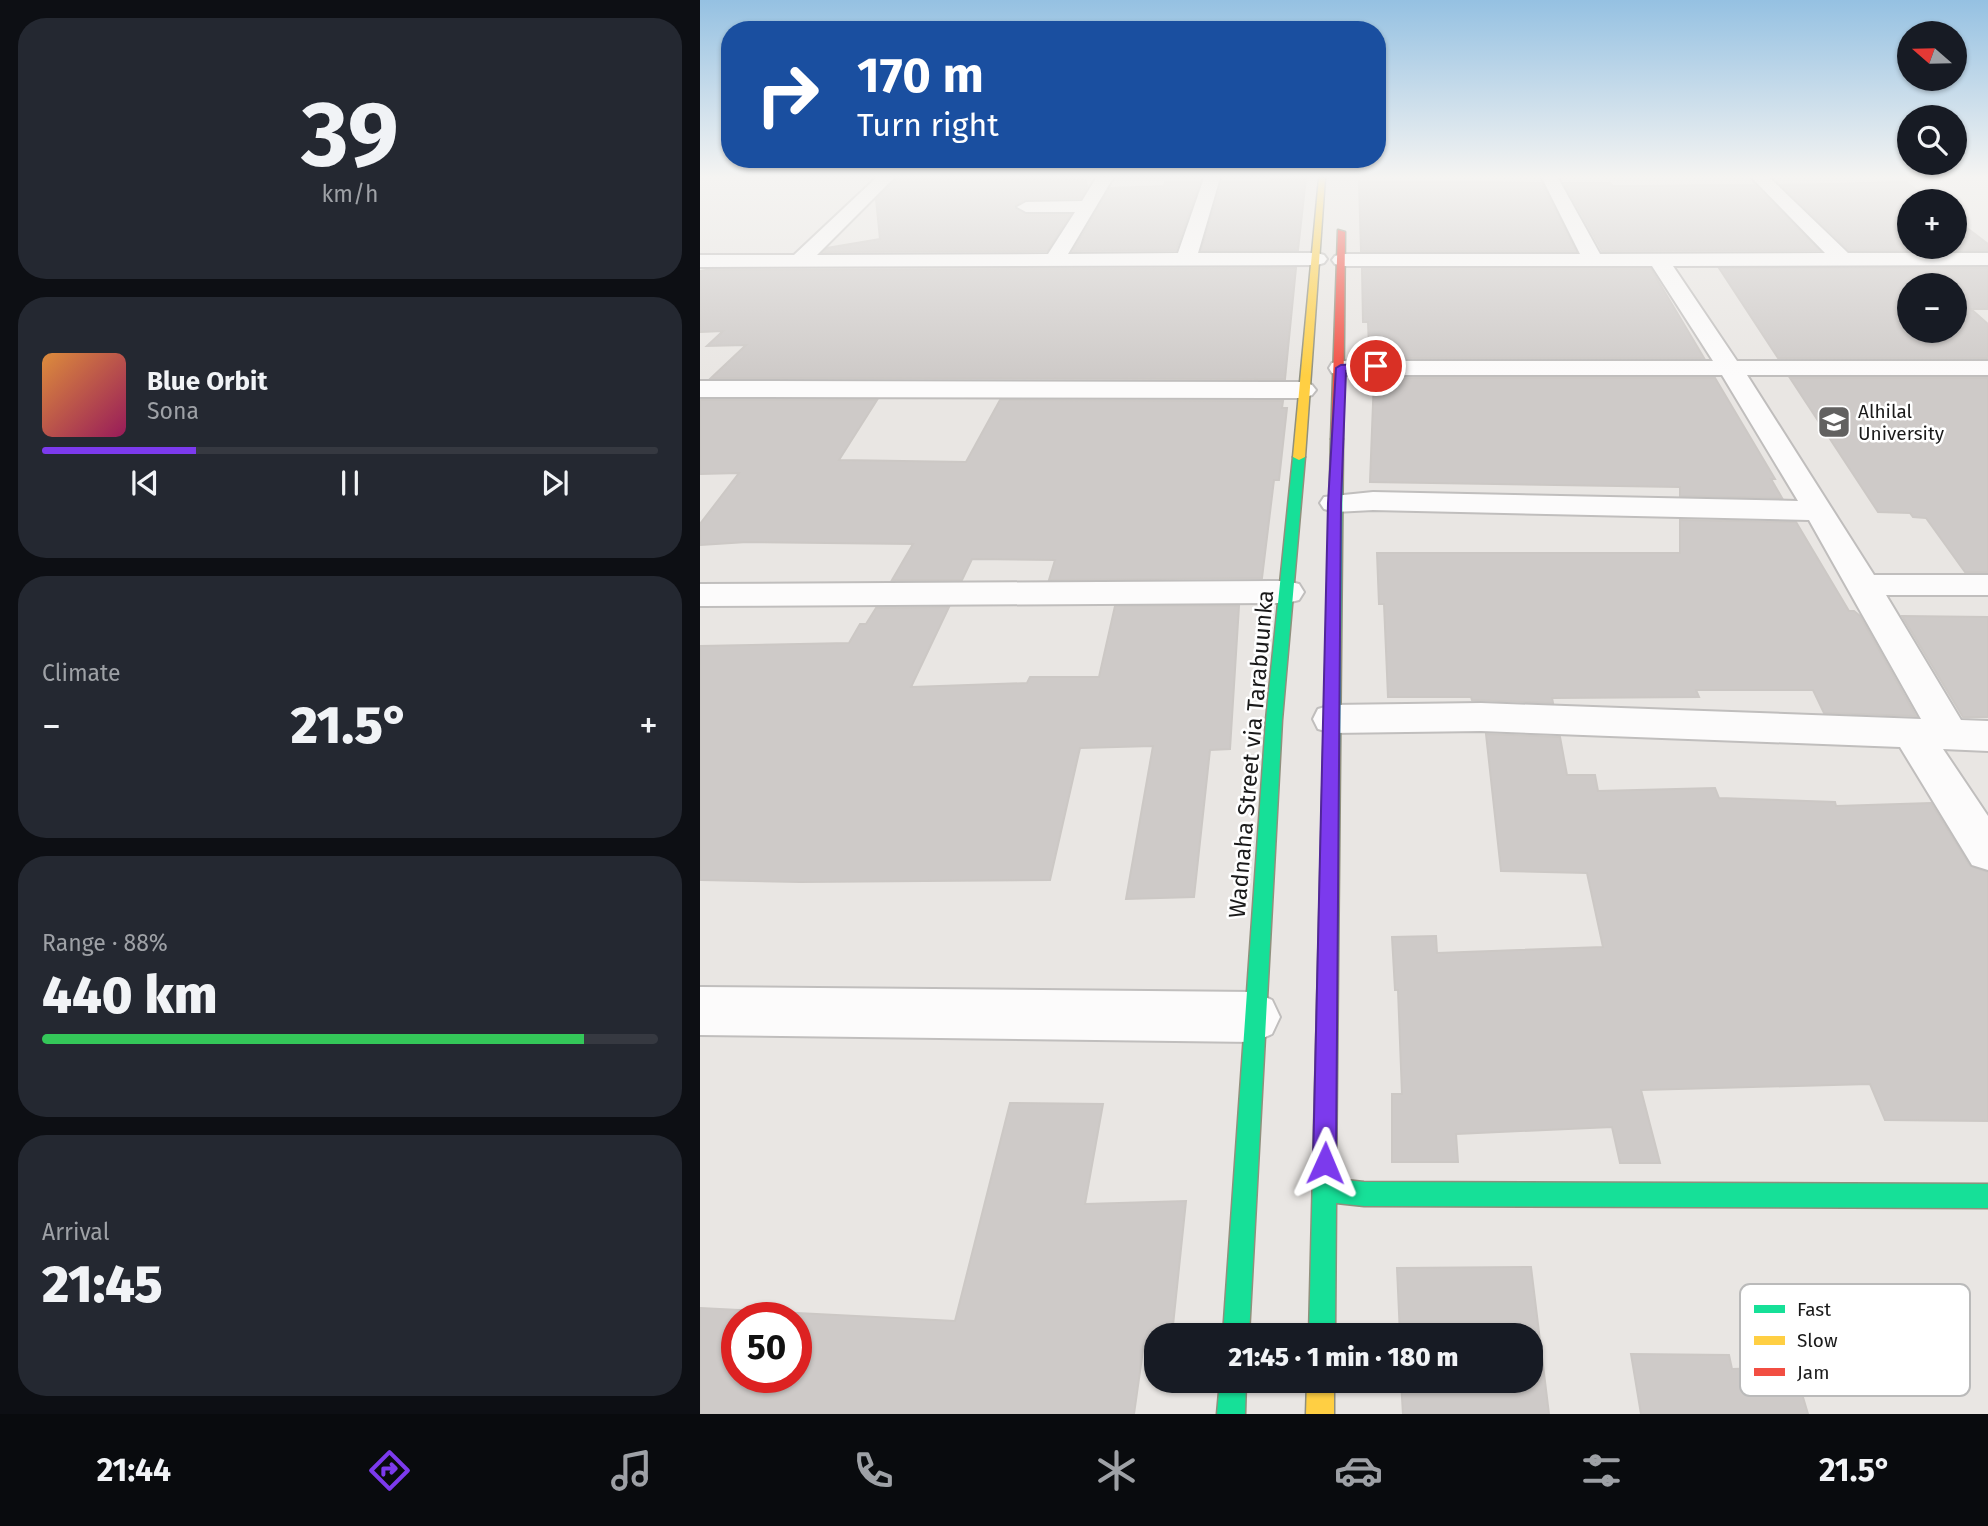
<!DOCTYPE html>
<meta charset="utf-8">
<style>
:root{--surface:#171b24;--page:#242831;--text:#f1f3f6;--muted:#9ea1a6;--line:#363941;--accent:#7c3aed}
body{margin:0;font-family:"Fira Sans",sans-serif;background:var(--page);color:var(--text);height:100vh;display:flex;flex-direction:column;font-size:26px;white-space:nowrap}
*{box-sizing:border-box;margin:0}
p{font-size:23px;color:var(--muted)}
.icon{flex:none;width:38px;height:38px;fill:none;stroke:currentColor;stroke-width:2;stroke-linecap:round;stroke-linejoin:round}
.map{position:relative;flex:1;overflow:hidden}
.panel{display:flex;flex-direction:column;gap:18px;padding:18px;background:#0d0f14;width:700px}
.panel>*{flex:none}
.guide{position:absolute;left:21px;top:21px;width:665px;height:147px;border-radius:28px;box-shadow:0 2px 5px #0004;background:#1a4fa0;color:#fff;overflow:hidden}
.needle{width:46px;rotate:290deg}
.buttons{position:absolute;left:1197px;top:21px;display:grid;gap:14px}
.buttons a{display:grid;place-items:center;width:70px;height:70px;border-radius:50%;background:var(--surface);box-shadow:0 2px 5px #0004;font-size:35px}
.speed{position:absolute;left:21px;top:1302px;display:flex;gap:14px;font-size:35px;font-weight:700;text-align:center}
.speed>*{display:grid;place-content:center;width:91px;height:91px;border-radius:50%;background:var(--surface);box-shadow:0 2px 5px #0004;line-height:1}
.speed .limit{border:10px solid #d22;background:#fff;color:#111}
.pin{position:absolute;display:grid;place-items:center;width:60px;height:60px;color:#fff;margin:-30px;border:4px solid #fff;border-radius:50%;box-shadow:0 2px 7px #0007}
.me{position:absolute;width:77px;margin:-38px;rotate:1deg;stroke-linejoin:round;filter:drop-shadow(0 0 5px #0008)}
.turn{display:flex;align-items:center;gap:24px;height:147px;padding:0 21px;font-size:32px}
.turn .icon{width:91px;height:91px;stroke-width:2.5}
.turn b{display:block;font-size:49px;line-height:60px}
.big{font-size:52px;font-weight:800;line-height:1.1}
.panel .widget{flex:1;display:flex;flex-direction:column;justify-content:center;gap:10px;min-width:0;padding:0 24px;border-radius:28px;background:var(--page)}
.panel .dial{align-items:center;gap:0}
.dial b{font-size:91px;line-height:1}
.song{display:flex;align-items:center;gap:21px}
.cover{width:84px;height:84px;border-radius:10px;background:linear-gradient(135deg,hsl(30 70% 55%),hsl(330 70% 35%))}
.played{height:7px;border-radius:4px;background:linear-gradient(90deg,var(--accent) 25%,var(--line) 25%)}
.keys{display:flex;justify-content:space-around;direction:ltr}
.heat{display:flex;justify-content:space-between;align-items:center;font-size:38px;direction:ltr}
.charge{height:10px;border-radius:5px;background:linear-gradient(90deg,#34c759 88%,var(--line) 0)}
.trip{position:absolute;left:444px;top:1323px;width:399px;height:70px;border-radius:28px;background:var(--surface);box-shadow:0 2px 5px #0004;font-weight:800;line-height:70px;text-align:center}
.tab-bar{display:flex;height:112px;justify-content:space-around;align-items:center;background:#090b0e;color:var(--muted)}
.tab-bar .icon{width:49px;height:49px}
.tab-bar .selected{color:var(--accent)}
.tab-bar b{font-size:32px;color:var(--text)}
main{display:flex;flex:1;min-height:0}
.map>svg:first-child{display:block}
</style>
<main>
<section class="panel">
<div class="widget dial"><b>39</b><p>km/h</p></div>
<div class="widget">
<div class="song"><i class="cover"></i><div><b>Blue Orbit</b><p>Sona</p></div></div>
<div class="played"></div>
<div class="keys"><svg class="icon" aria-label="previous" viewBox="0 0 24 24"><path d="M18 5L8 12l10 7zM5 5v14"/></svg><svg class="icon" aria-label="pause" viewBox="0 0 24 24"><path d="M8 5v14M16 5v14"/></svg><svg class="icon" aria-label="next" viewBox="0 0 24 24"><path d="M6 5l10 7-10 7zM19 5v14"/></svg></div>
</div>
<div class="widget"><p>Climate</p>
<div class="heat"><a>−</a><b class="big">21.5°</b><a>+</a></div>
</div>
<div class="widget"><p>Range · 88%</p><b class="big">440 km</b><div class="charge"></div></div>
<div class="widget"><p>Arrival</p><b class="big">21:45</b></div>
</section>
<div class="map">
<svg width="1288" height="1414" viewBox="0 0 1288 1414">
<rect width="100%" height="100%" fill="#e9e6e3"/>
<path fill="#cecac8" stroke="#ccc8c5" stroke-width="2" fill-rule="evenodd" d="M197 178 386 180 387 187 381 198 326 199 315 206 326 215H370L347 251 123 252 127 248 180 239 176 199Z
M571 178H606L598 250H501L522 182 570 181Z
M659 181 842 183 876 251H661Z
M465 182H500L476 250 373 251 410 188 464 186Z
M1206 182 1231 201H1209V247H1255V219L1288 244V250H1149L1081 185Z
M864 183H910L913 186 1055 185 1119 250 902 251Z
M596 268 585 379 11 378 46 345 7 346 23 331 0 332V271L6 270Z
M1019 268H1288V309H1271L1288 324V358H1078ZM1209 285H1255V331H1209Z
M662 269H951L1004 358H674V348H669L668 322H663Z
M674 378H1015L1075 479H1071L1082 498 980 496V487L670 482Z
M1090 378H1288V572H1265L1226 518 1213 517 1210 513 1178 512Z
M0 400H177L139 460 266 462 300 400 583 401 582 408H587L579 480H574L562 578 349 580 355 560 272 559 262 580H192L213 544 47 542 0 545V524L39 473 0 474Z
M980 520 1096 522 1149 611H1154L1160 616 1216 716 1124 713 1113 690H996L999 697 852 698 853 703 772 700 771 697H688L684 604H679L677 553H980Z
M415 606H539L530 749 510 750 494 897 426 899 453 746 380 748 350 880 100 882 0 880V646L149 643 160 624H166L176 608 249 607 211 687 327 683 330 677H399Z
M1202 616 1288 617V717H1263Z
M786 734 860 737 867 775H895L898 791 1015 788 1019 798 1135 802 1136 806 1231 803 1270 866 1288 872V1121L1185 1120 1170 1084 941 1090 960 1163H920L912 1127 756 1134 758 1162H692V1094H702L698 990H695L692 937 736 936 737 953 903 947 887 873 801 871Z
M310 1103 403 1104 385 1204 486 1201 472 1335H457V1342L444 1343 434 1414H0V1308L255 1321ZM37 1318H96V1377H37Z
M831 1267 849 1414H703L701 1381H831V1335H700L697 1268Z
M931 1354 1029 1355 1032 1369 1094 1367 1108 1414H941Z"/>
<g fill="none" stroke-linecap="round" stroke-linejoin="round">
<defs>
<path id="street" d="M176 178H194L117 255 348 254 375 212H326L317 207 326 202 382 201 396 178H413L368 254 478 253 504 178H520L498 253H617L624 255 627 259 624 263 617 265 0 267V255H94Z
M842 178H858L900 254 1125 253 1052 178H1070L1148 253H1288V265L973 266 1037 361H1288V375H1047L1174 575H1288V595H1186L1261 720 1288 721V751L1243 749 1288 816V870L1272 865 1200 747 781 731 632 733 618 729 613 719 618 709 632 705 781 703 1221 719 1109 520 673 510 635 512 624 509 620 503 624 497 673 492 1098 501 1022 375H641L632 373 629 368 632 363 641 361H1013L952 266H642L635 264 632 260 635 256 642 254H880Z
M0 381 603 382 612 385 616 390 612 395 603 398 0 397Z
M587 581 599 584 604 592 599 600 587 603 0 606V584Z
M0 987 554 992 572 1000 580 1017 572 1034 554 1042 0 1035Z"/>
<path id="fast" d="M637 436 643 439 636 1179 664 1182 1288 1184V1208L664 1206 636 1203 635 1335H609L631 439Z
M599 454 605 457 582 720 549 1335H523L566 720 593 457Z
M520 1381H546L545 1414H517Z"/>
<path id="slow" d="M619 178H625L605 457 599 460 593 457Z
M607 1381H634V1414H606Z"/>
<path id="jam" d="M638 230 645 232 643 439 637 442 631 439Z"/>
</defs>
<use href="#street" stroke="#c0bebd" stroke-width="4"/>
<use href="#fast" stroke="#90907d" stroke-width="3"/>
<use href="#slow" stroke="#90907d" stroke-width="3"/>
<use href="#jam" stroke="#90907d" stroke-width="3"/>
<use href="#street" fill="#fcfbfb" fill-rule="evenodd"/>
<use href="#fast" fill="#16e098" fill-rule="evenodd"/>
<use href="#slow" fill="#ffcf43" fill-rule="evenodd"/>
<use href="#jam" fill="#f24e42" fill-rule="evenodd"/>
</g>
<linearGradient id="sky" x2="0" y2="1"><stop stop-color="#95c1e2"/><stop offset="0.47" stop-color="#f5f4f2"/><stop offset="1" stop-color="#f5f4f2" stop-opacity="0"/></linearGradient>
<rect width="1288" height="376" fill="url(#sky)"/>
<path fill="#7c3aed" stroke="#51269a" stroke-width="2" d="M676 363 679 364V368L646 371 641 503 636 1163 633 1171 625 1175 616 1171 613 1163 628 503 636 368 641 365Z"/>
<defs>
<symbol id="university-square" viewBox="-11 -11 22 22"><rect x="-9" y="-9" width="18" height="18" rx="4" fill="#626160" stroke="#fff"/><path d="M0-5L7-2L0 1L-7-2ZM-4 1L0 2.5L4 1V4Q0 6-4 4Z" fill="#fff"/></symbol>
</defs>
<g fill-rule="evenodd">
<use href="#university-square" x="1115" y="403" width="38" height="38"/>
</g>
<g text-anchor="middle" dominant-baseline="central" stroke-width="5" stroke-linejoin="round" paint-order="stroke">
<g font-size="19" fill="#1a1a1a" stroke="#fff" text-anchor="start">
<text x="1158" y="411">Alhilal<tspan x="1158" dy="22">University</tspan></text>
</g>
<g font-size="23" fill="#1a1a1a" stroke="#fff">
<text transform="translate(551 754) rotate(-85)">Wadnaha Street via Tarabuunka</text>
</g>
</g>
<rect x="1040" y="1284" width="230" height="112" rx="10" fill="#fff" stroke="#bababa" stroke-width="2"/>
<rect x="1054" y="1305" width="31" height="8" fill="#16e098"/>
<rect x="1054" y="1336" width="31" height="9" fill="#ffcf43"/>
<rect x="1054" y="1368" width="31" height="8" fill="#f24e42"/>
<g font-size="19" fill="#1a1a1a">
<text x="1097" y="1316">Fast</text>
<text x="1097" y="1347">Slow</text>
<text x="1097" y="1379">Jam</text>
</g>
</svg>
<div class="buttons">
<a><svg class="needle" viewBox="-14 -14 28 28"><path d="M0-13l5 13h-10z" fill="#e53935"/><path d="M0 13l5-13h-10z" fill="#9ea1a6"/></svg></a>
<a><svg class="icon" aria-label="search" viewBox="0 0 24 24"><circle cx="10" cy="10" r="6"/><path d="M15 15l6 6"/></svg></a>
<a>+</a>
<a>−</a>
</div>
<div class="speed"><div class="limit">50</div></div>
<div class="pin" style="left:676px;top:366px;background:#d93025"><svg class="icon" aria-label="arrive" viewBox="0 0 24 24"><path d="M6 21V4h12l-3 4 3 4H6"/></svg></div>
<svg class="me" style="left:625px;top:1163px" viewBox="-20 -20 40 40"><path d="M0-17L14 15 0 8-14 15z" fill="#7c3aed" stroke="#fff" stroke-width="4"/></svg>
<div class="trip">21:45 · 1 min · 180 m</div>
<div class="guide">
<div class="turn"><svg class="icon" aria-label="right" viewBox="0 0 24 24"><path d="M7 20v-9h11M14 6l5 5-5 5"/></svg><div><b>170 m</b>Turn right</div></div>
</div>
</div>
</main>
<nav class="tab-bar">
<b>21:44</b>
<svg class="icon selected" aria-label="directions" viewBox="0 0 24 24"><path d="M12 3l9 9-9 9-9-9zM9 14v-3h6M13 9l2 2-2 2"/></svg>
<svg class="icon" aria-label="music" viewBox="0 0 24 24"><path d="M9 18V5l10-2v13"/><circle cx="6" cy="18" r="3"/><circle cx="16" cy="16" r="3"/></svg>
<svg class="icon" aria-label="phone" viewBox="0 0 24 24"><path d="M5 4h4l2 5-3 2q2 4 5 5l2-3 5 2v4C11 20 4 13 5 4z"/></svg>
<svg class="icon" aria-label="climate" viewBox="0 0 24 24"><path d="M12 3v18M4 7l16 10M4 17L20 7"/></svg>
<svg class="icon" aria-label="car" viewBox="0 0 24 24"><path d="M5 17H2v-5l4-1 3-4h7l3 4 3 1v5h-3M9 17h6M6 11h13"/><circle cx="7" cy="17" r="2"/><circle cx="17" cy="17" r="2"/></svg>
<svg class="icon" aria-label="filters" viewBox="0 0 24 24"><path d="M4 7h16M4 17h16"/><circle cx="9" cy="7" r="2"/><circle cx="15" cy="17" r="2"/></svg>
<b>21.5°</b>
</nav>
